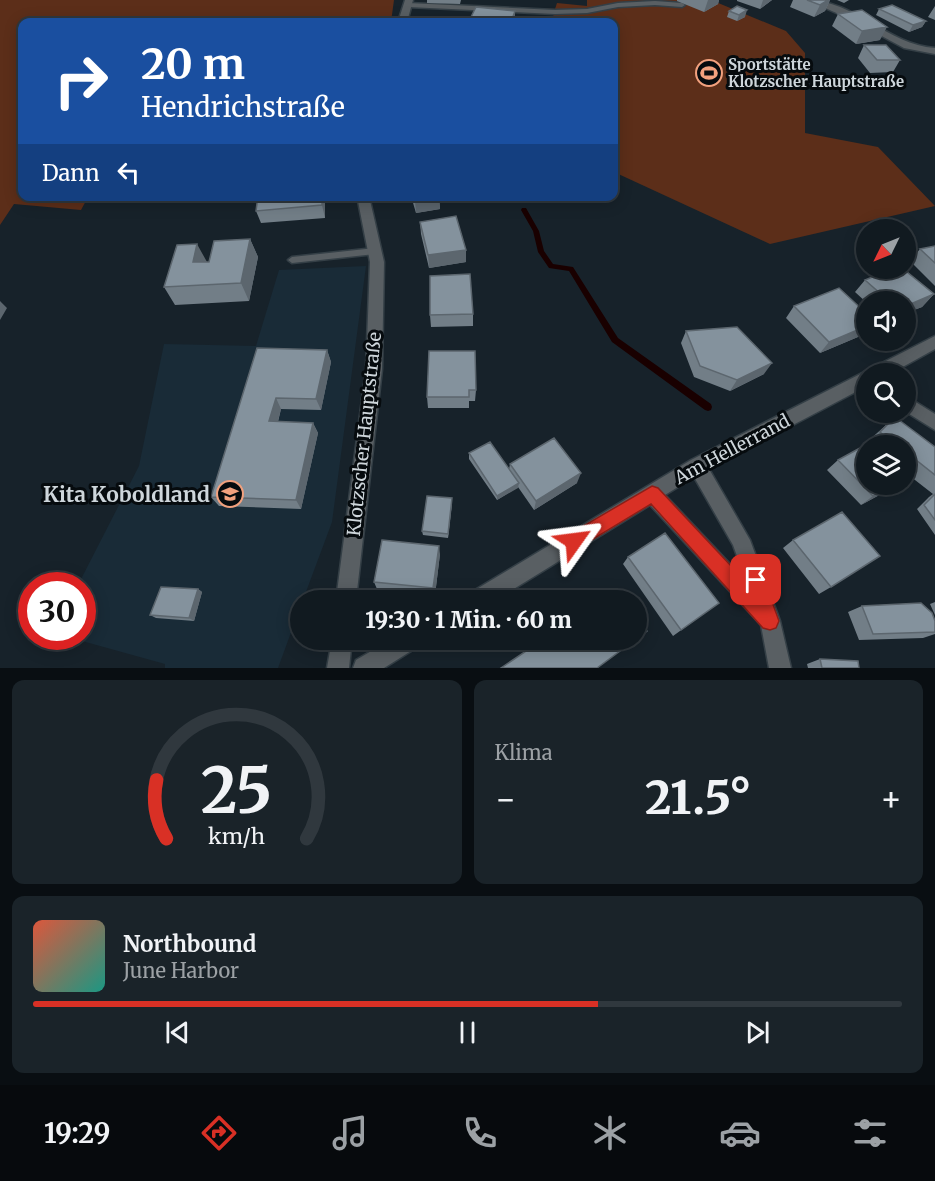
<!DOCTYPE html>
<html lang="de">
<meta charset="utf-8">
<style>
:root{--surface:#111a20;--page:#1a2329;--text:#f1f3f6;--muted:#9ca1a5;--line:#30383e;--accent:#d93025}
body{margin:0;font-family:Merriweather,serif;background:var(--page);color:var(--text);height:100vh;display:flex;flex-direction:column;font-size:22px;white-space:nowrap}
*{box-sizing:border-box;margin:0}
p{font-size:20px;color:var(--muted)}
.icon{flex:none;width:33px;height:33px;fill:none;stroke:currentColor;stroke-width:2;stroke-linecap:round;stroke-linejoin:round}
.map{position:relative;height:668px;overflow:hidden}
.sheet{display:flex;flex-direction:column;gap:12px;padding:12px;background:#090e12;flex:1}
.sheet>*{flex:none}
.hud{position:absolute;left:18px;top:18px;width:600px;height:183px;border-radius:12px;box-shadow:0 3px 15px #0003,0 0 0 2px var(--line);background:#1a4fa0;color:#fff;overflow:hidden}
.needle{width:39px;rotate:227deg}
.fabs{position:absolute;left:856px;top:219px;display:grid;gap:12px}
.fabs a{display:grid;place-items:center;width:60px;height:60px;border-radius:50%;background:var(--surface);box-shadow:0 3px 15px #0003,0 0 0 2px var(--line);font-size:30px}
.speed{position:absolute;left:18px;top:572px;display:flex;gap:12px;font-size:30px;font-weight:700;text-align:center}
.speed>*{display:grid;place-content:center;width:78px;height:78px;border-radius:50%;background:var(--surface);box-shadow:0 3px 15px #0003,0 0 0 2px var(--line);line-height:1}
.speed .limit{border:9px solid #d22;background:#fff;color:#111}
.pin{position:absolute;display:grid;place-items:center;width:51px;height:51px;color:#fff;margin:-26px;border-radius:12px;box-shadow:0 3px 9px #0006}
.me{position:absolute;width:66px;margin:-33px;rotate:59deg;stroke-linejoin:round;filter:drop-shadow(0 0 4px #0008)}
.turn{display:flex;align-items:center;gap:21px;height:126px;padding:0 24px;font-size:27px}
.turn .icon{width:78px;height:78px;stroke-width:2.5}
.turn b{display:block;font-size:42px;line-height:51px}
.then{display:flex;align-items:center;height:57px;padding:0 24px;background:#0003;gap:12px;font-size:22px}
.big{font-size:45px;font-weight:800;line-height:1.1}
.sheet .widget{flex:1;display:flex;flex-direction:column;justify-content:center;gap:9px;min-width:0;padding:0 21px;border-radius:12px;background:var(--page)}
.sheet .dial{align-items:center;gap:0}
.dial svg{height:156px;overflow:visible;fill:none;stroke:var(--line);stroke-width:7;stroke-linecap:round;text-anchor:middle}
.dial text{fill:var(--text);stroke:none}
.song{display:flex;align-items:center;gap:18px}
.cover{width:72px;height:72px;border-radius:9px;background:linear-gradient(135deg,hsl(10 70% 55%),hsl(170 70% 35%))}
.played{height:6px;border-radius:3px;background:linear-gradient(90deg,var(--accent) 65%,var(--line) 65%)}
.keys{display:flex;justify-content:space-around;direction:ltr}
.heat{display:flex;justify-content:space-between;align-items:center;font-size:33px;direction:ltr}
.sheet .tiles{flex:1;display:grid;gap:12px;grid-template-columns:1fr 1fr}
.widget:last-child{grid-column:span 2}
.trip{position:absolute;left:290px;top:590px;width:357px;height:60px;border-radius:30px;background:var(--surface);box-shadow:0 3px 15px #0003,0 0 0 2px var(--line);font-weight:800;line-height:60px;text-align:center}
.tab-bar{display:flex;height:96px;justify-content:space-around;align-items:center;background:#070a0d;color:var(--muted)}
.tab-bar .icon{width:42px;height:42px}
.tab-bar .current{color:var(--accent)}
.tab-bar b{font-size:27px;color:var(--text)}
.map>svg:first-child{display:block}
</style>
<div class="map">
<svg width="935" height="668" viewBox="0 0 935 668">
<rect width="100%" height="100%" fill="#17222a"/>
<path fill="#192b37" d="M366 266 332 522 303 600H300V608L278 668H165V664L64 636H82V585H78L139 466 164 344 256 346 279 270Z"/>
<path fill="#5c2e19" d="M0 0H394L391 22H22V196L88 197 81 210 14 204 0 225Z
M587 0H711L786 31 805 53V133L878 147 935 206 770 244 614 172V22H551L554 14 418 7 420 3 555 9 557 3 587 6Z"/>
<g fill="none" stroke-linecap="round" stroke-linejoin="round">
<path fill="#190000" fill-rule="evenodd" d="M522 208H526L539 231 544 251 553 264 573 267 618 338 711 404 712 407 711 410 708 411 705 410 612 342 569 271 549 268 538 252 533 231 521 210Z"/>
<defs>
<path id="service" d="M655 1 682 3 685 5 682 7 655 5 618 7 587 13 555 14 408 7 405 5 408 3 555 10 587 9 618 3Z
M375 248 379 251 375 254 292 263 288 260 292 257Z"/>
<path id="minor" d="M405 0H413L407 22H398Z
M807 0C854 0 888 45 935 48V54L904 48 850 19Z
M357 196H369L384 262 382 369 356 600H336L366 369 370 262Z
M935 336V349L890 374H867V386L709 469 750 540 780 621 791 668H769L761 625 650 505 496 600H467L470 593 691 460ZM694 477 733 545 746 581 665 495Z
M906 396 935 414V430L906 412Z
M332 639H352L349 668H327Z
M392 639H422L419 646 384 668H353L356 660Z"/>
</defs>
<use href="#service" stroke="#343f46" stroke-width="3"/>
<use href="#minor" stroke="#343f46" stroke-width="3"/>
<use href="#service" fill="#595f63" fill-rule="evenodd"/>
<use href="#minor" fill="#595f63" fill-rule="evenodd"/>
</g>
<path fill="#727e87" d="M427 0H461L460 4 427 3Z
M677 0H719L718 4 704 12 677 1Z
M737 0H772L760 9 737 1Z
M793 0H830L825 11 814 17 790 7Z
M837 0H849L844 3Z
M935 6V20L928 17Z
M879 9 926 21 922 27 909 32 876 15Z
M515 11V22H470V19Z
M729 11 745 17 737 21 727 17Z
M838 14 880 40 856 44 832 26Z
M864 45 900 60 893 72 870 73 858 58Z
M258 196H325V218L261 223 256 211Z
M411 196H439L440 209 416 213Z
M420 222 466 250V262L429 268 421 234Z
M250 239 258 257 249 301 175 305 164 287 206 262H209Z
M935 246V286L910 261 920 249Z
M865 280 934 294 922 307 906 313V302H867V303L855 292Z
M794 306 865 334 820 353 786 318Z
M473 314V326L431 327 430 315Z
M686 331 764 374 730 391 694 377 681 343Z
M257 348 327 350 331 362 321 410 281 409 278 422 313 423 318 433 301 509 219 506 211 497Z
M429 351 476 390 475 401H469V408H428L427 397Z
M895 417 935 447V535L917 509 929 497 933 494 906 473V446H871L867 442Z
M469 453 509 469 510 464 577 483 534 510 518 487 497 500 469 459Z
M838 460 883 493 861 505 827 470Z
M452 503 448 538 423 535 422 531Z
M793 540 831 587 819 594 783 548Z
M440 554 435 595 377 589 374 582Z
M628 557 719 603 673 636 623 564Z
M198 589 202 592 194 621 156 618 150 615Z
M935 602V615L930 604Z
M862 606 935 621V634L923 638 859 640 848 612Z
M820 659 859 668H808L807 664Z"/>
<path fill="#5c666e" d="M708 0H719L718 4 704 12Z
M763 0H772L760 9Z
M828 0H830L825 11 814 17 820 5Z
M747 10 745 17 737 21 739 15Z
M515 11V22H511Z
M926 21 922 27 909 32 913 25Z
M887 27 880 40 856 44 862 31Z
M322 196H325V218L322 205Z
M439 197 440 209 416 213 415 201Z
M250 239 258 257 249 301 241 283Z
M197 244 207 262H193Z
M466 250V262L429 268 428 255Z
M934 294 922 307 906 313V306Z
M0 301 7 308 0 320Z
M867 326V332L865 334 820 353 829 342Z
M327 350 331 362 321 410 316 399Z
M772 363 764 374 730 391 737 380Z
M276 398 281 409 275 432 269 421Z
M313 423 318 433 301 509 296 500Z
M581 473 577 483 534 510 536 501Z
M519 483 518 488 497 500V496Z
M895 484 883 493 861 505 873 496Z
M452 498V503L448 538V534Z
M439 546 440 554 435 595 433 588Z
M198 589 202 592 194 621 189 618Z"/>
<path fill="#84929d" stroke="#5c666e" stroke-width="1.5" d="M807 0H828L820 5Z
M892 5 926 21 913 25 879 9Z
M737 6 747 10 739 15 729 11Z
M476 7 515 11 511 22 470 19Z
M862 10 887 27 862 31 838 14Z
M864 45H886L900 60H877Z
M258 196H322V205L256 211Z
M414 196H439V197L415 201Z
M456 216 466 250 428 255 420 222Z
M250 239 241 283 164 287 177 245 197 244 193 262H209L214 241Z
M935 246V263L920 249Z
M894 268H902L934 294 906 306V302H890L865 280Z
M470 274 473 314 430 315V276Z
M839 288 867 314V326L829 342 794 306Z
M737 327 772 363 737 380 700 366 686 331Z
M257 348 327 350 316 399 276 398 269 421 313 423 296 500 211 497Z
M429 351H475L476 390H469V397H427Z
M895 417 935 447V475L906 452V446H897L880 432Z
M554 438 581 473 536 501 510 464Z
M490 442 519 483 497 496 469 453Z
M860 448 867 455V484H895L873 496 838 460Z
M935 494V520L924 505Z
M427 496 452 498 448 534 422 531Z
M842 512 880 556 831 587 793 540Z
M665 533 719 603 681 630 628 557Z
M382 540 439 546 433 588 374 582Z
M161 587 198 589 189 618 150 615Z
M617 589 625 600H601Z
M921 603 932 613 935 621V632L873 634 862 606Z
M636 615 647 631 597 668H501L544 639H636Z
M820 659 858 661 859 668H822Z"/>
<path fill="#d93025" stroke="#8d1f18" stroke-width="1.5" d="M652 486 658 488 748 584 749 574 756 571 762 574 779 621 776 628 770 630 763 628 651 504 580 547 574 550 568 547 566 541 568 535Z"/>
<defs>
<symbol id="stadium-ring" viewBox="-11 -11 22 22"><circle r="9.5" fill="#060b0e" stroke="#f2a17e" stroke-width="1.5"/><path d="M0-5a6.5 5 0 1 0 0 10a6.5 5 0 1 0 0-10ZM-3.5-1.8h7v3.6h-7Z" fill="#f2a17e"/></symbol>
<symbol id="school-ring" viewBox="-11 -11 22 22"><circle r="9.5" fill="#060b0e" stroke="#f2a17e" stroke-width="1.5"/><path d="M0-5L7-2L0 1L-7-2ZM-4 1L0 2.5L4 1V4Q0 6-4 4Z" fill="#f2a17e"/></symbol>
</defs>
<g fill-rule="evenodd">
<use href="#stadium-ring" x="694" y="58" width="30" height="30"/>
<use href="#school-ring" x="215" y="479" width="30" height="30"/>
</g>
<g text-anchor="middle" dominant-baseline="central" stroke-width="6" stroke-linejoin="round" paint-order="stroke">
<g font-size="15" font-weight="bold" fill="#ced6db" stroke="#060b0e" text-anchor="start">
<text x="728" y="64">Sportstätte<tspan x="728" dy="17">Klotzscher Hauptstraße</tspan></text>
</g>
<g font-size="18" fill="#ced6db" stroke="#060b0e">
<text transform="translate(364 434) rotate(-84)">Klotzscher Hauptstraße</text>
<text transform="translate(732 449) rotate(-28)">Am Hellerrand</text>
</g>
<g font-size="21" font-weight="bold" fill="#ced6db" stroke="#060b0e" text-anchor="end">
<text x="210" y="494">Kita Koboldland</text>
</g>
</g>
</svg>
<div class="fabs">
<a><svg class="needle" viewBox="-14 -14 28 28"><path d="M0-13l5 13h-10z" fill="#e53935"/><path d="M0 13l5-13h-10z" fill="#9ca1a5"/></svg></a>
<a><svg class="icon" aria-label="sound" viewBox="0 0 24 24"><path d="M4 9h4l5-4v14l-5-4H4zM17 9q2 3 0 6"/></svg></a>
<a><svg class="icon" aria-label="search" viewBox="0 0 24 24"><circle cx="10" cy="10" r="6"/><path d="M15 15l6 6"/></svg></a>
<a><svg class="icon" aria-label="layers" viewBox="0 0 24 24"><path d="M12 4l9 5-9 5-9-5zM3 14l9 5 9-5"/></svg></a>
</div>
<div class="speed"><div class="limit">30</div></div>
<div class="pin" style="left:756px;top:580px;background:#d93025"><svg class="icon" aria-label="arrive" viewBox="0 0 24 24"><path d="M6 21V4h12l-3 4 3 4H6"/></svg></div>
<svg class="me" style="left:574px;top:541px" viewBox="-20 -20 40 40"><path d="M0-17L14 15 0 8-14 15z" fill="#d93025" stroke="#fff" stroke-width="4"/></svg>
<div class="trip">19:30 · 1 Min. · 60 m</div>
<div class="hud">
<div class="turn"><svg class="icon" aria-label="right" viewBox="0 0 24 24"><path d="M7 20v-9h11M14 6l5 5-5 5"/></svg><div><b>20 m</b>Hendrichstraße</div></div>
<div class="then">Dann<svg class="icon" aria-label="left" viewBox="0 0 24 24"><path d="M17 20v-9H6M10 6l-5 5 5 5"/></svg></div>
</div>
</div>
<section class="sheet">
<div class="tiles">
<div class="widget dial"><svg viewBox="0 0 100 80">
<path d="M14 69A42 42 0 1 1 86 69"/>
<path d="M14 69A42 42 0 0 1 9 39" stroke="#d93025"/>
<text x="50" y="56" font-size="32" font-weight="700">25</text>
<text x="50" y="72" font-size="11">km/h</text>
</svg></div>
<div class="widget"><p>Klima</p>
<div class="heat"><a>−</a><b class="big">21.5°</b><a>+</a></div>
</div>
<div class="widget">
<div class="song"><i class="cover"></i><div><b>Northbound</b><p>June Harbor</p></div></div>
<div class="played"></div>
<div class="keys"><svg class="icon" aria-label="previous" viewBox="0 0 24 24"><path d="M18 5L8 12l10 7zM5 5v14"/></svg><svg class="icon" aria-label="pause" viewBox="0 0 24 24"><path d="M8 5v14M16 5v14"/></svg><svg class="icon" aria-label="next" viewBox="0 0 24 24"><path d="M6 5l10 7-10 7zM19 5v14"/></svg></div>
</div>
</div>
</section>
<nav class="tab-bar">
<b>19:29</b>
<svg class="icon current" aria-label="directions" viewBox="0 0 24 24"><path d="M12 3l9 9-9 9-9-9zM9 14v-3h6M13 9l2 2-2 2"/></svg>
<svg class="icon" aria-label="music" viewBox="0 0 24 24"><path d="M9 18V5l10-2v13"/><circle cx="6" cy="18" r="3"/><circle cx="16" cy="16" r="3"/></svg>
<svg class="icon" aria-label="phone" viewBox="0 0 24 24"><path d="M5 4h4l2 5-3 2q2 4 5 5l2-3 5 2v4C11 20 4 13 5 4z"/></svg>
<svg class="icon" aria-label="climate" viewBox="0 0 24 24"><path d="M12 3v18M4 7l16 10M4 17L20 7"/></svg>
<svg class="icon" aria-label="car" viewBox="0 0 24 24"><path d="M5 17H2v-5l4-1 3-4h7l3 4 3 1v5h-3M9 17h6M6 11h13"/><circle cx="7" cy="17" r="2"/><circle cx="17" cy="17" r="2"/></svg>
<svg class="icon" aria-label="filters" viewBox="0 0 24 24"><path d="M4 7h16M4 17h16"/><circle cx="9" cy="7" r="2"/><circle cx="15" cy="17" r="2"/></svg>
</nav>
